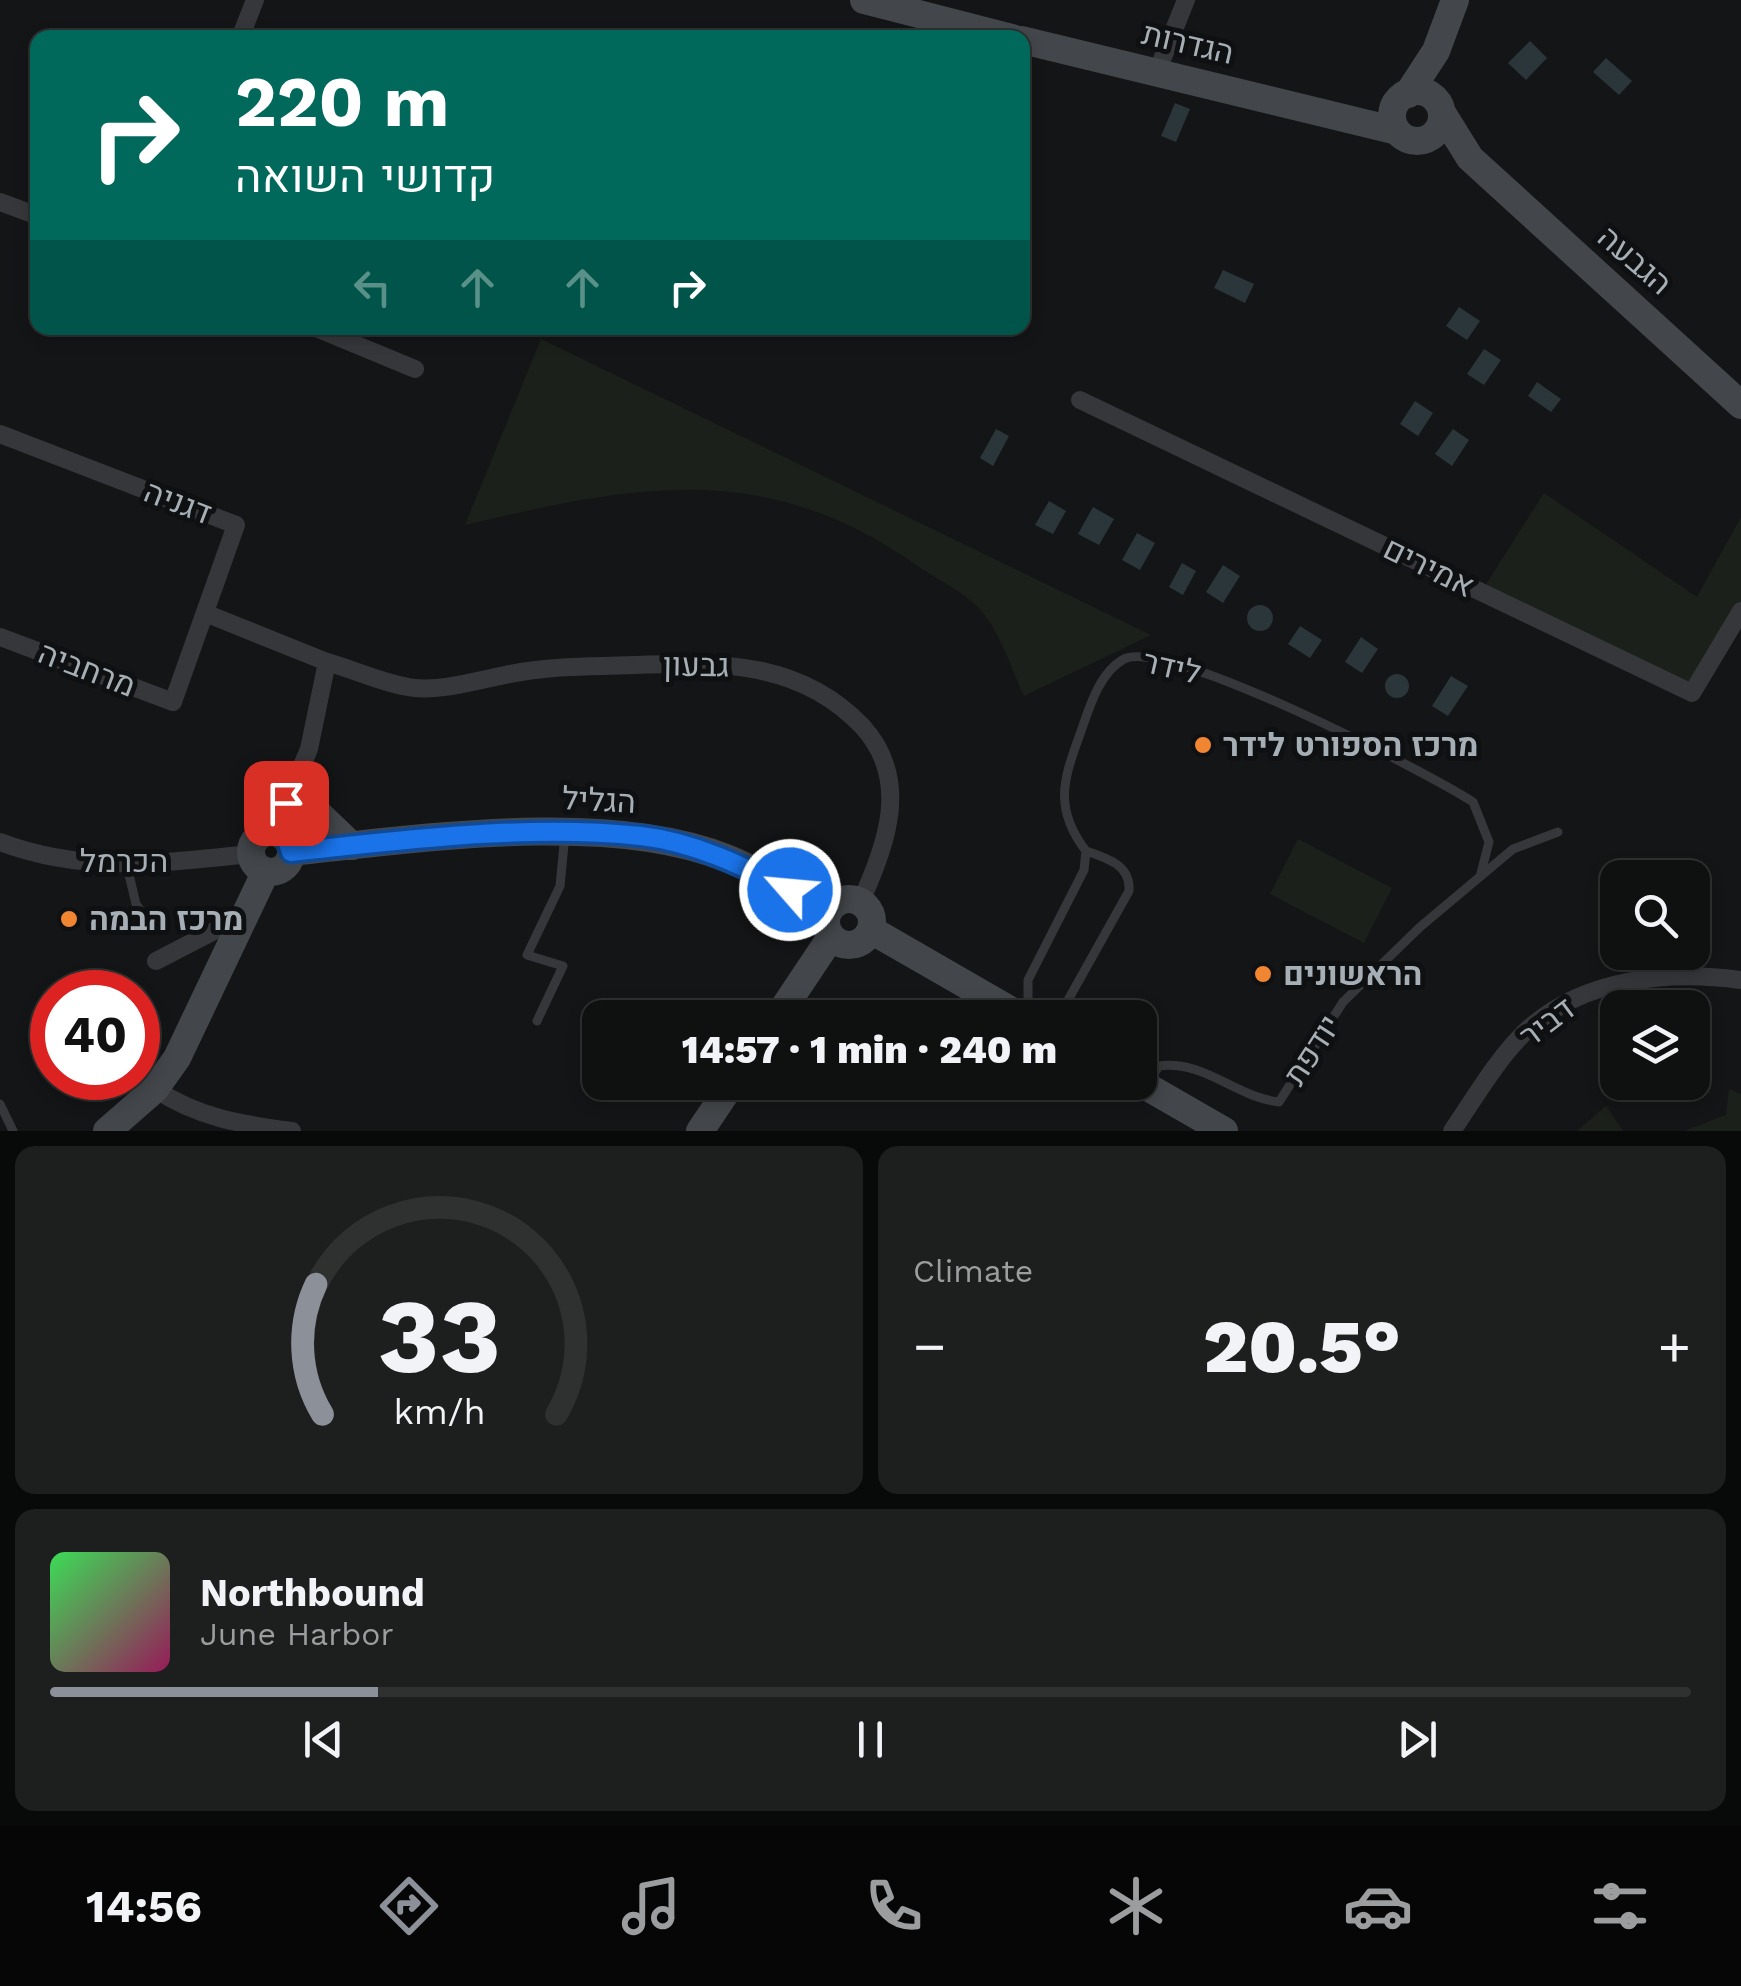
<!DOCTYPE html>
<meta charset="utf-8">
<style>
:root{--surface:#0f1010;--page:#1d1e1e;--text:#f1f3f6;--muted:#9b9d9f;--line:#2f3030;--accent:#8c9099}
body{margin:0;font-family:"Work Sans",Heebo,sans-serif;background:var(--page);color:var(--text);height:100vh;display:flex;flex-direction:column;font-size:38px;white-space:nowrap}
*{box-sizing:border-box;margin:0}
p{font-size:32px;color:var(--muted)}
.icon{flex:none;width:55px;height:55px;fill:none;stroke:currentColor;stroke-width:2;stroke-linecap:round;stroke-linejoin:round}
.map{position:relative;height:1131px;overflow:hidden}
.sheet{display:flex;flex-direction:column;gap:15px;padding:15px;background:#080909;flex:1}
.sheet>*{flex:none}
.guide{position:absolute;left:30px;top:30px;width:1000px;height:305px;border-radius:20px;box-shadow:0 5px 15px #0003,0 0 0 2px var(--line);background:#00695c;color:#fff;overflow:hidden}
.fabs{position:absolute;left:1600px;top:860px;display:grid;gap:20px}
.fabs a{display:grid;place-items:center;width:110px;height:110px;border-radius:20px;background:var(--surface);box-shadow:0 5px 15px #0003,0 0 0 2px var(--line);font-size:50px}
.speed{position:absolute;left:30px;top:970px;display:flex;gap:20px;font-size:50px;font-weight:700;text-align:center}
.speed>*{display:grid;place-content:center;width:130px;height:130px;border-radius:50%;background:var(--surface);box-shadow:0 5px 15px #0003,0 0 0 2px var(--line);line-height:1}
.speed .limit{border:15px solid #d22;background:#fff;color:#111}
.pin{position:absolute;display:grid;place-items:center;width:85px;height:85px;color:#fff;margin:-42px;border-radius:20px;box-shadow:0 5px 15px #0006}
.me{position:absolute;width:110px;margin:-55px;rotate:297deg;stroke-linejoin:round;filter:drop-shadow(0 0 8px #0008)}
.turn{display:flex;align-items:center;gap:35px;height:210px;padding:0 40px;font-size:45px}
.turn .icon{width:130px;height:130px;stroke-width:2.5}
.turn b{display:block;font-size:70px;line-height:85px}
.lanes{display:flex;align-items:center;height:95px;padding:0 40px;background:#0003;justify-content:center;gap:50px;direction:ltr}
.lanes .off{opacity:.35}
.big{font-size:75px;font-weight:800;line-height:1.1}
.sheet .tile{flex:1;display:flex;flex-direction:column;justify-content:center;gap:15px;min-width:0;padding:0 35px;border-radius:20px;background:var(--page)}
.sheet .dial{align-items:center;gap:0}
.dial svg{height:260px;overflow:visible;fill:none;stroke:var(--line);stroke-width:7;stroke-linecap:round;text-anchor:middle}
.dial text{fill:var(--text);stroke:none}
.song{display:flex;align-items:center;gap:30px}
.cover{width:120px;height:120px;border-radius:15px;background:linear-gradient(135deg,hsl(130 70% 55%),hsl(330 70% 35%))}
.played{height:10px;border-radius:5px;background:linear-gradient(90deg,var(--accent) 20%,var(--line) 20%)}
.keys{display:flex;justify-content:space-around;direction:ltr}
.heat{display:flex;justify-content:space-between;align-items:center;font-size:55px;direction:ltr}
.sheet .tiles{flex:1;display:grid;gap:15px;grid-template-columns:1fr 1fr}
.tile:last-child{grid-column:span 2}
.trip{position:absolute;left:582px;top:1000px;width:575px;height:100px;border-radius:20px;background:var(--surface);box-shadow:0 5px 15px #0003,0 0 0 2px var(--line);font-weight:800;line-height:100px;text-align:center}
.tab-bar{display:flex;height:160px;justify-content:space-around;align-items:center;background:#060606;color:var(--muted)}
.tab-bar .icon{width:70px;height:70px}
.tab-bar .selected{color:var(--accent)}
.tab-bar b{font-size:45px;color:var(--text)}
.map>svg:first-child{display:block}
</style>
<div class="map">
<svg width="1741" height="1131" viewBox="0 0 1741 1131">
<rect width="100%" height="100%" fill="#141516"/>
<path fill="#1b211a" d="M541 339 1151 635 1024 696C1012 670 1001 636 984 614 969 594 936 579 916 565 765 458 633 485 465 525Z
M1544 493 1697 597 1741 517V611L1692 693 1481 592Z
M1298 839 1392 888 1364 943 1270 894Z
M1729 1089 1741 1094V1131H1684L1726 1115Z
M1606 1106 1623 1131H1577Z"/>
<path fill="#2b363a" d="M1530 41 1547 58 1526 80 1508 63Z
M1606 58 1632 81 1619 95 1593 72Z
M1175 103 1190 109 1176 142 1161 136Z
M1223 270 1254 284 1245 303 1214 288Z
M1459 307 1480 321 1467 340 1446 326Z
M1484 349 1501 360 1484 385 1467 374Z
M1537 382 1561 399 1551 412 1528 396Z
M1415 401 1433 413 1418 436 1400 424Z
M996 429 1009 436 993 466 980 458Z
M1453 429 1469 440 1452 466 1435 454Z
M1049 501 1066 511 1053 534 1035 525Z
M1093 507 1114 519 1099 545 1078 534Z
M1137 533 1155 543 1140 570 1122 560Z
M1182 563 1196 571 1183 595 1169 587Z
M1223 565 1240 576 1223 603 1206 592Z
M1247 618a13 13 0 1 1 26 0a13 13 0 1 1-26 0Z
M1300 626 1322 640 1310 658 1288 644Z
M1361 637 1378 649 1362 673 1345 662Z
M1385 686a12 12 0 1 1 24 0a12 12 0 1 1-24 0Z
M1451 676 1468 686 1448 716 1432 706Z"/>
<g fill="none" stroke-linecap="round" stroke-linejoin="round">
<path stroke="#35373b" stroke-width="9" d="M1086 851C1107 858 1131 865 1129 891L1063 1009 1048 1014 1028 1003V980L1084 870 1086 851C1055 810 1062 783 1079 737 1088 712 1098 673 1124 659 1165 637 1427 772 1473 802L1489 842 1481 873
M127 866 136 904 146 918 162 917
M537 1021 563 966 527 955 560 886 565 834
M1147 1084 1159 1066C1205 1060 1235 1097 1279 1102L1343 1002 1420 927 1513 849 1558 832
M0 1104 13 1131"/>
<path stroke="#35373b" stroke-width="18" d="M240 38 255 0
M1157 72 1186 0
M0 202 38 216
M316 328 415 369
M1080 400 1692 693 1741 611
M0 434 236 525 173 702 0 637
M205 613 327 662 309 749 274 832
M327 662C355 670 387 685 415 688 448 691 489 677 521 672 559 666 597 666 635 665 720 662 800 661 862 726 911 779 887 845 860 903
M0 842C83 874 164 863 250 854
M156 961 243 916
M155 1089C199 1118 240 1124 292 1131
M1452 1131C1474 1099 1497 1059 1525 1032 1582 978 1667 970 1741 980"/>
<path stroke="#43474b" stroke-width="28" d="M864 0 1012 38
M1022 40 1397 131
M1392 116a25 25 0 1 1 50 0a25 25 0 1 1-50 0Z
M1408 94 1436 51 1455 0
M1442 113 1470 158 1741 405
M298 775 308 804 352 846
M251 852a20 20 0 1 1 40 0a20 20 0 1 1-40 0Z
M291 852C417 839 608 810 726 858 761 872 795 892 829 910
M826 922a23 23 0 1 1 46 0a23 23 0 1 1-46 0Z
M871 930 1024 1018
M777 1018 831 937
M1139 1082 1224 1131
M107 1131 155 1089 177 1058 266 871
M700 1131 733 1082"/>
</g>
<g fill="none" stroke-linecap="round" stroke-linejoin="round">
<defs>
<path id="route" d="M286 803 274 832 286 838 291 852C405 840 526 824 641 836 694 842 743 866 790 890"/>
</defs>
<use href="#route" stroke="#114b97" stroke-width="25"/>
<use href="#route" stroke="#1a73e8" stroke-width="18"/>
</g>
<g fill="#f18632" stroke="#0f1011" stroke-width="4">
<circle cx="1203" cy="745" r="10"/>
<circle cx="69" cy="919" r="10"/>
<circle cx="1263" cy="974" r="10"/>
</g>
<g text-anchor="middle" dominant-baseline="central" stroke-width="10" stroke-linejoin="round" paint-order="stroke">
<g font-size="32" fill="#a6afb6" stroke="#0f1011">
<text transform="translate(1188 43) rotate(13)">הגדרות</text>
<text transform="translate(1635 260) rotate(41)">הגבעה</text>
<text transform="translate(178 502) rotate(21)">דגניה</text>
<text transform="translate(1429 567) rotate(26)">אמירים</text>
<text transform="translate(696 665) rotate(1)">גבעון</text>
<text transform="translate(1172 667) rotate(13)">לידר</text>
<text transform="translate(87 669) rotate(21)">מרחביה</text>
<text transform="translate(599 800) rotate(3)">הגליל</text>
<text x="124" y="861">הכרמל</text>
<text transform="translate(1547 1022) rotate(-37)">דביר</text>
<text transform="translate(1312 1050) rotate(-57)">יודפת</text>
</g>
<g font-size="32" font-weight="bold" fill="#a6afb6" stroke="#0f1011" text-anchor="start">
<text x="1223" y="745">מרכז הספורט לידר</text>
<text x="89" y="919">מרכז הבמה</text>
<text x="1283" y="974">הראשונים</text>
</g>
</g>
</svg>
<div class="fabs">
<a><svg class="icon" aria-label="search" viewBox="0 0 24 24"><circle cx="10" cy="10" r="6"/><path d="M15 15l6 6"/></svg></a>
<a><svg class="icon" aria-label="layers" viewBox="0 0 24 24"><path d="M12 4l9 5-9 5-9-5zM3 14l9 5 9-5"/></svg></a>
</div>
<div class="speed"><div class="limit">40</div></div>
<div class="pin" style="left:286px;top:803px;background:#d93025"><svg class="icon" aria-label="arrive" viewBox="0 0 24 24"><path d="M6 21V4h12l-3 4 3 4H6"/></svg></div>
<svg class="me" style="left:790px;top:890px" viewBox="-20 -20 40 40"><circle r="17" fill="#1a73e8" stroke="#fff" stroke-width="3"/><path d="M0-11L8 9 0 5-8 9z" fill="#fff"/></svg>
<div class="trip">14:57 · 1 min · 240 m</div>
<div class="guide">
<div class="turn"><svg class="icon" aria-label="right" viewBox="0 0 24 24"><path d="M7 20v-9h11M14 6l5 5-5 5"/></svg><div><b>220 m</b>קדושי השואה</div></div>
<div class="lanes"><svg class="icon off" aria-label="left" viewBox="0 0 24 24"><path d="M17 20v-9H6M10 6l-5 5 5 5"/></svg><svg class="icon off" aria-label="ahead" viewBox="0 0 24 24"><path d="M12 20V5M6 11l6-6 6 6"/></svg><svg class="icon off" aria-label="ahead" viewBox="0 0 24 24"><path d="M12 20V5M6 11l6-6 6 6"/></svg><svg class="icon" aria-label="right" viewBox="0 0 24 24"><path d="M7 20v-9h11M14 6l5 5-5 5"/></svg></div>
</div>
</div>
<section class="sheet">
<div class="tiles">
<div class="tile dial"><svg viewBox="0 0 100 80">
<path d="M14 69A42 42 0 1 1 86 69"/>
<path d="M14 69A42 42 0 0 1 12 29" stroke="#8c9099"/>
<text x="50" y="56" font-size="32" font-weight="700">33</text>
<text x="50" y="72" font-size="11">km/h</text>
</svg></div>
<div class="tile"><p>Climate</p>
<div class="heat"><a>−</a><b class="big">20.5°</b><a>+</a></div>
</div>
<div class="tile">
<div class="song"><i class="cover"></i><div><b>Northbound</b><p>June Harbor</p></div></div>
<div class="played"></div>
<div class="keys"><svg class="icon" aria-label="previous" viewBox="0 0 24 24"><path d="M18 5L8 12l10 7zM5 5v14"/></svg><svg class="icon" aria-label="pause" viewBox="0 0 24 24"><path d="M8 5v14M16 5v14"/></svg><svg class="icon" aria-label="next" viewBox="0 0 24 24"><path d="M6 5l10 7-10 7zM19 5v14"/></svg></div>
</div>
</div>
</section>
<nav class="tab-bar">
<b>14:56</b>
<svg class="icon selected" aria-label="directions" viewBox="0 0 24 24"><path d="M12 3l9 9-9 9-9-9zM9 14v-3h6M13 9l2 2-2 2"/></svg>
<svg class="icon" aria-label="music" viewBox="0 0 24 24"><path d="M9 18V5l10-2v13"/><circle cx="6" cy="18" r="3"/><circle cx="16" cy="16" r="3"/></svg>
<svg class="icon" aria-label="phone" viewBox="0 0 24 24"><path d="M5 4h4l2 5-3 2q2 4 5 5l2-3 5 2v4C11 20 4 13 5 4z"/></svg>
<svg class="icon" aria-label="climate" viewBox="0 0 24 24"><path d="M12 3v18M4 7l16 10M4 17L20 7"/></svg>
<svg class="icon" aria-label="car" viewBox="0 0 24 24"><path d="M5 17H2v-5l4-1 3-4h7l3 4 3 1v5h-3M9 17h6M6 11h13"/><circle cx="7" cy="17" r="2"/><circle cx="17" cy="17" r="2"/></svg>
<svg class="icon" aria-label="filters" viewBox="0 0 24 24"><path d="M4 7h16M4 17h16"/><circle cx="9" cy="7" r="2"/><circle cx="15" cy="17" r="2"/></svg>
</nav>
